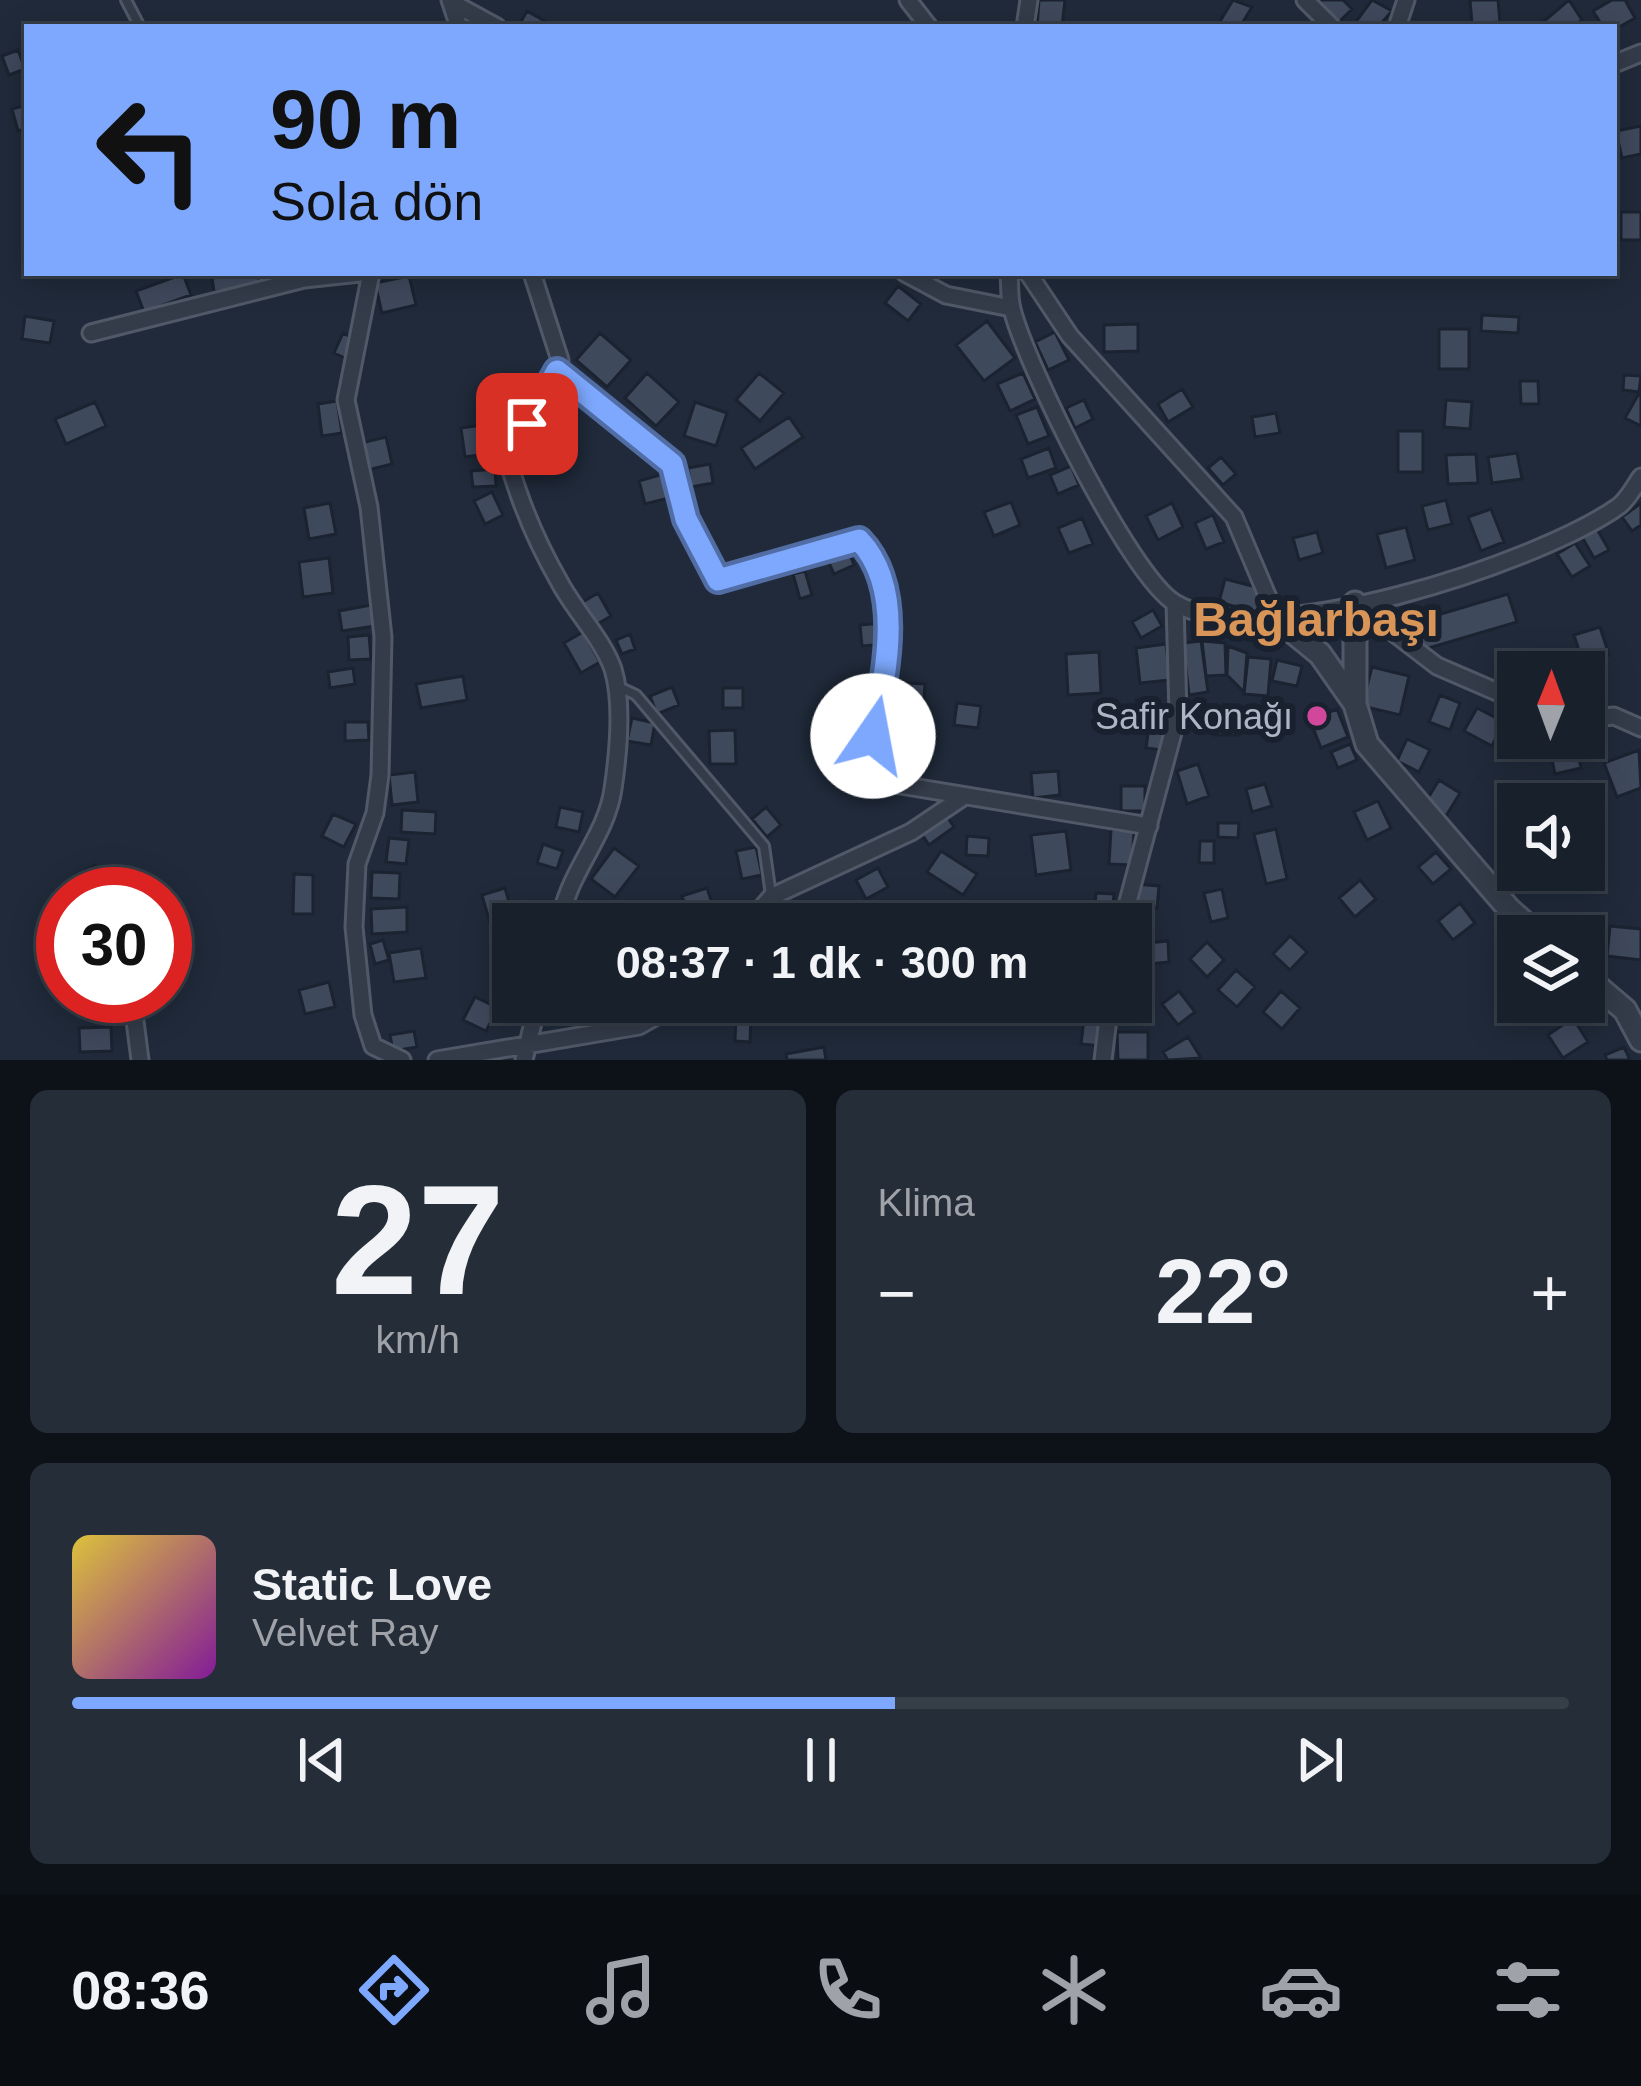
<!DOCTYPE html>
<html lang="tr">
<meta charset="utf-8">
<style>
:root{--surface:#18202c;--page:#252d38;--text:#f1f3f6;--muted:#9fa3a9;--line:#363e48;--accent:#7da8fd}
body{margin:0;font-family:Helvetica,sans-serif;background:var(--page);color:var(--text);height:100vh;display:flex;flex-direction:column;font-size:45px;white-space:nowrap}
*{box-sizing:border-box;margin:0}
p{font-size:39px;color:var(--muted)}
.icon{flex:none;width:66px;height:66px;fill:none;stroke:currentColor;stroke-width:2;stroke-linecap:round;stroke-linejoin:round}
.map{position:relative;height:1060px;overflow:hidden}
.sheet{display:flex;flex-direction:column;gap:30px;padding:30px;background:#0d1218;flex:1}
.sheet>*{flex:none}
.hud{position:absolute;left:24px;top:24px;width:1593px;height:252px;border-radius:0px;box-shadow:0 6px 30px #0003,0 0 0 3px var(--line);background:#7da8fd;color:#111;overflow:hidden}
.needle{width:78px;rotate:1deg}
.fabs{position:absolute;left:1497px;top:651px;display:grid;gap:24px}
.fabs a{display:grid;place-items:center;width:108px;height:108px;border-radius:0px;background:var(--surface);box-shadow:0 6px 30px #0003,0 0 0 3px var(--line);font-size:60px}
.speed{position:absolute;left:36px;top:867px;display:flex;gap:24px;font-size:60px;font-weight:700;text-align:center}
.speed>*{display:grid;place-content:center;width:156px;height:156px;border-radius:50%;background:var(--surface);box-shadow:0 6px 30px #0003,0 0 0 3px var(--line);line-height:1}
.speed .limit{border:18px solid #d22;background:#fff;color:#111}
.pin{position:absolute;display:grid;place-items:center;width:102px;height:102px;color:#fff;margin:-51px;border-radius:24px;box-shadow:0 6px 18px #0006}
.me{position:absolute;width:132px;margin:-66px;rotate:12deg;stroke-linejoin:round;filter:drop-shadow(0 0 9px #0008)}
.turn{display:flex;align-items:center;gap:42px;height:252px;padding:0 48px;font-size:54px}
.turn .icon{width:156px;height:156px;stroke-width:2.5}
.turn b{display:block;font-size:84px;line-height:102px}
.big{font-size:90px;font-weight:800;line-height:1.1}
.sheet .widget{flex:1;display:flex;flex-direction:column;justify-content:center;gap:18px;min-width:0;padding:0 42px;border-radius:18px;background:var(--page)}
.sheet .dial{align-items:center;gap:0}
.dial b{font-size:156px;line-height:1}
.song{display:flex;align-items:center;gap:36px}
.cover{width:144px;height:144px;border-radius:18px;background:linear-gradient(135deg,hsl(50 70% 55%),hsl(290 70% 35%))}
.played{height:12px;border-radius:6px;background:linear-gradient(90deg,var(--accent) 55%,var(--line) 55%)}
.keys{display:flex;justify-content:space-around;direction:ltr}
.heat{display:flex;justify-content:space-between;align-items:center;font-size:66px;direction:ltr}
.sheet .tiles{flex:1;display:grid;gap:30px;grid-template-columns:1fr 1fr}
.widget:last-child{grid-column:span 2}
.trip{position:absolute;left:492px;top:903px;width:660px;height:120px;border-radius:0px;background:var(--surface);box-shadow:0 6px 30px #0003,0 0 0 3px var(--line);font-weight:800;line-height:120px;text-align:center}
.tabs{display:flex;height:192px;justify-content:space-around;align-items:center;background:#0a0d12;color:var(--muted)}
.tabs .icon{width:84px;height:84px}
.tabs .on{color:var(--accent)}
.tabs b{font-size:54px;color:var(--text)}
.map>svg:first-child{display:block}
</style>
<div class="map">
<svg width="1641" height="1060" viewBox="0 0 1641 1060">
<rect width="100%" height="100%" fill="#202a3a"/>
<path fill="#3f495c" stroke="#1b2331" stroke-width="3" d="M1039 0H1065L1062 27H1037Z
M1233 0 1252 7 1240 27 1219 23Z
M1317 0H1343L1352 9 1339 22Z
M1372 0 1392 11 1378 27H1352Z
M1470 0H1498L1500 22 1472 24Z
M1569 0 1582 20 1572 27H1537Z
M1612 0H1625L1635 18 1614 30 1603 27 1593 11Z
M527 11 555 27H518Z
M18 50 25 69 9 75 2 56Z
M27 105V128L18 131 12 109Z
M1641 126V154L1622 158 1616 131Z
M1621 212H1641V240H1621Z
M258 273 260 285 214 292 212 278Z
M183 274 191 295 144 312 136 291Z
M409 276 416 305 382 313 375 283Z
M898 286 921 304 908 321 885 303Z
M1482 315 1519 317 1518 333 1481 331Z
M25 316 54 321 50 343 22 339Z
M987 321 1015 358 984 381 956 345Z
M1138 324V351L1104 352V325Z
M1439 329H1469V369H1439Z
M1055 332 1069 360 1048 370 1035 342Z
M343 333 356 340 347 359 334 353Z
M600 333 631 360 607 387 576 360Z
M647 373 679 402 656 426 625 398Z
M759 373 784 393 760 421 736 400Z
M1023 373 1035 399 1010 411 997 384Z
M1624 375 1641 376 1639 392 1623 390Z
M1520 381H1538L1539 404H1521Z
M1182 389 1193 407 1168 422 1158 404Z
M1638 395 1641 396V426L1625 418Z
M1084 400 1093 419 1075 428 1066 408Z
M1446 400 1472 402 1470 429 1444 427Z
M337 401 342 433 322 436 318 404Z
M95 402 106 426 66 444 55 419Z
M695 402 727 413 716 446 684 436Z
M1037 407 1049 436 1028 444 1016 415Z
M1276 413 1280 433 1255 437 1252 417Z
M789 417 803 437 755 469 741 448Z
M489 424 493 453 465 457 461 428Z
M1398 431H1423V472H1398Z
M386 437 392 464 368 470 361 443Z
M1049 448 1056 468 1028 478 1021 459Z
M1517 453 1522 479 1492 483 1488 457Z
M1476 454 1478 483 1448 484 1446 455Z
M1221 457 1236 474 1223 485 1208 468Z
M710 464 713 483 691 487 688 468Z
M1071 466 1079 485 1058 494 1050 475Z
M495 469 496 486 473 487 471 471Z
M663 474 669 498 645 504 639 481Z
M492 492 503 515 485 524 474 501Z
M1446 500 1452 524 1428 530 1422 506Z
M1011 502 1020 525 994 536 984 512Z
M330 503 336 534 309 539 304 508Z
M1172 503 1183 527 1158 540 1146 516Z
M1641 503V525L1632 531 1622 517Z
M1491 509 1504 542 1481 551 1468 517Z
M1213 515 1224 542 1206 549 1195 523Z
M1082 518 1093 544 1069 553 1058 528Z
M1406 527 1415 560 1386 568 1377 534Z
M1597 529 1609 550 1594 558 1582 537Z
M1317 532 1323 553 1299 560 1293 538Z
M1575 543 1590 566 1572 577 1557 554Z
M847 547 854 565 834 574 826 556Z
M329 558 333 593 303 597 299 562Z
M805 571 812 595 800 599 793 574Z
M1225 579 1264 589 1258 613 1219 602Z
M598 593 611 616 594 626 581 603Z
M1508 594 1517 622 1422 650 1414 622Z
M371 605 375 626 342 631 339 611Z
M1153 610 1162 626 1141 638 1132 622Z
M883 623 885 644 862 646 860 625Z
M1600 627 1609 655 1583 663 1574 635Z
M583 632 600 662 581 673 564 643Z
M630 634 635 649 622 654 616 640Z
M369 635 371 659 349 660 348 637Z
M1201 641 1208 692 1189 695 1183 643Z
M1202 641 1225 643 1226 675 1206 676Z
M1166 644 1170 680 1140 683 1136 648Z
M1228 646 1247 653 1244 692 1227 675Z
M1099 652 1101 693 1068 695 1066 654Z
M1248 657 1271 659 1268 696 1244 694Z
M1277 660 1302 666 1297 686 1272 681Z
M1372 667 1409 676 1400 715 1362 706Z
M353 668 355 684 330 688 328 672Z
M463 676 467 700 421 708 416 684Z
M889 682 925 684 924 699 889 698Z
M672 687 679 705 657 714 650 696Z
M723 688H743V708H723Z
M1440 695 1460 703 1450 730 1429 722Z
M1136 700 1160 701 1159 721 1135 720Z
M957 703 981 706 978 728 954 725Z
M1214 708H1239V735H1214Z
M1477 708 1504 722 1492 746 1464 731Z
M1337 709 1348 737 1321 748 1310 720Z
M632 718 655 723 651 745 627 741Z
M345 722H368L369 740 345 741Z
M1506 723 1518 729V738H1526L1516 757 1494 745Z
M1149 727 1165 729 1162 750 1146 748Z
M735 730 736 764H710L709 731Z
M1407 739 1430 750 1419 772 1397 761Z
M1350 744 1357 760 1338 768 1331 752Z
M1576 745 1581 768 1555 774 1550 750Z
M1639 750 1641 788 1617 797 1604 763Z
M876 755 898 759 894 780 872 775Z
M1198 764 1209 796 1187 804 1177 771Z
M1058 771 1060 795 1033 798 1031 773Z
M415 772 418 802 392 805 389 775Z
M1439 780 1460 793 1446 816 1425 803Z
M1265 784 1272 806 1252 812 1246 789Z
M1121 786H1145V811H1121Z
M1378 801 1391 828 1367 840 1354 812Z
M560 807 583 812 579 832 556 827Z
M766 807 781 825 767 837 752 819Z
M402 810 436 812 435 834 401 832Z
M333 814 356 824 344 847 322 836Z
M946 815 954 827 929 845 921 833Z
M1218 823H1239L1238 838 1218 837Z
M1111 829 1134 831 1132 865 1109 864Z
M1276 829 1287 879 1266 884 1254 834Z
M1066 831 1071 870 1036 875 1031 835Z
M967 836 989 838 988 856 966 855Z
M389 838 409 840 406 864 386 862Z
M1200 841H1214V863H1199Z
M543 844 563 851 557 869 537 863Z
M756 847 762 875 742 879 736 851Z
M614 848 639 866 615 897 591 879Z
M941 851 977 874 963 895 927 872Z
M1436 852 1451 869 1433 884 1418 867Z
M95 865 105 883 84 894 75 875Z
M878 868 888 887 866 899 856 880Z
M372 872 400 873 399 899 371 898Z
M294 874 313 875V914H293Z
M1360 880 1376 899 1355 917 1339 898Z
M1136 884 1159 886 1157 908 1134 906Z
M505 888 513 916 490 923 482 895Z
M707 888 715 912 691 920 682 896Z
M1222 889 1228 918 1211 922 1204 893Z
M67 891 63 894 61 924 49 900Z
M1096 893 1114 894 1112 918 1094 917Z
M786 898 797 915 779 924 769 909Z
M1460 903 1475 923 1453 940 1438 921Z
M520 906H542V924H520Z
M407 907V932L372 934 371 909Z
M1610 926 1641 929V960L1607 956Z
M1290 936 1307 952 1290 970 1273 954Z
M383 940 389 960 375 964 370 944Z
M1168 941 1169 962 1149 964 1147 943Z
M1207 942 1224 960 1207 977 1190 959Z
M1510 947 1518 952V977L1499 965Z
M421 948 426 978 394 982 389 953Z
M1131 966H1143L1144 992H1131Z
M1236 970 1255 987 1237 1007 1218 990Z
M329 982 335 1007 305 1014 299 990Z
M1179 991 1195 1012 1178 1025 1162 1004Z
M1281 991 1300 1008 1282 1029 1263 1012Z
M475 997 498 1008 486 1031 463 1020Z
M1519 1002H1553L1556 1007 1533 1023Z
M736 1015 751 1016 750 1042 735 1041Z
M1573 1018 1588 1042 1563 1058 1548 1035Z
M1084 1019 1104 1021 1102 1046 1081 1044Z
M111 1027 112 1051 80 1052 79 1028Z
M414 1031 417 1047 393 1051 390 1035Z
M1117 1032H1148V1060H1118Z
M1188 1037 1201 1058 1168 1060 1163 1052Z
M824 1047 826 1060H787L786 1054Z
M1624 1047 1630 1060H1607L1605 1055Z"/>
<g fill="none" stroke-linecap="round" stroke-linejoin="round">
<defs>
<path id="service" d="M126 0 140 27
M619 687 636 695 764 846 771 895"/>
<path id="minor" d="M450 0 459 27
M908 0 929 27
M1305 0 1332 27
M451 2 497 27
M1025 27 1029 0
M1397 27 1406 0
M1614 64 1641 53
M371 273 346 400 369 507 383 637 380 775 375 813 357 864 354 927 363 1015 373 1046 402 1060
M532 273 560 360 507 456C519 501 537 543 560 583 575 611 603 640 613 669 623 702 618 755 613 789 606 838 566 874 560 924
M905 273 946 295 1011 308
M1009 273C1010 285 1009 298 1012 309 1026 365 1130 576 1175 603 1261 655 1541 562 1619 506 1628 499 1634 487 1641 477
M1028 273 1070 336 1234 517 1277 619
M91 333 304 279 360 273
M557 372 672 464 687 519 718 580 859 540C913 596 878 710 864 779L1149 826
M1355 603 1437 666 1518 701
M1584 719 1614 716 1641 728
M748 924 771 897 911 832 963 797
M1122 924 1178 714 1175 603
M135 1021 140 1060
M437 1060 639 1026 681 1002
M524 1060 538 1002
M1103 1060 1110 1002"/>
<path id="tertiary" d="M1355 603V704L1367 744 1509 909 1539 936
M1277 619 1320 654 1355 704
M1584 975 1625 1010 1641 1040"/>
</defs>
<use href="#service" stroke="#515968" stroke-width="14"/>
<use href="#minor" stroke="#515968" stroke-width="21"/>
<use href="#tertiary" stroke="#515968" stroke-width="27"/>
<use href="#service" stroke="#343c4a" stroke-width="8"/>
<use href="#minor" stroke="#343c4a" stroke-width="15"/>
<use href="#tertiary" stroke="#343c4a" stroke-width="21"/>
</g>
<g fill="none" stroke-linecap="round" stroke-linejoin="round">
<defs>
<path id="route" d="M527 424 557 371 672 464 686 519 718 580 859 540C906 589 885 676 873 736"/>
</defs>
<use href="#route" stroke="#516da4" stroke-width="30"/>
<use href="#route" stroke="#7da8fd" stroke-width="21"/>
</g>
<circle fill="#d1479c" stroke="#19212f" stroke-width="4.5" cx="1317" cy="716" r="12"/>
<g text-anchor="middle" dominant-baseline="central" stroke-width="12" stroke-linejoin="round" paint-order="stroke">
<g font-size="36" fill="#aeb6c6" stroke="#19212f" text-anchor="end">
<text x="1293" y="716">Safir Konağı</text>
</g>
<g font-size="48" font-weight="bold" fill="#d89557" stroke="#19212f">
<text x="1316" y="619">Bağlarbaşı</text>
</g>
</g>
</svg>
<div class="fabs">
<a><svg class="needle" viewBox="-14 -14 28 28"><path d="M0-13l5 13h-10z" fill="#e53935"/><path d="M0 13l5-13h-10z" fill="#9fa3a9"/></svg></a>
<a><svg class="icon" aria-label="sound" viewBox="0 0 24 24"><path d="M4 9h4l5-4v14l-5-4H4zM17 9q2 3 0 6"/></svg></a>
<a><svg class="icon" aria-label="layers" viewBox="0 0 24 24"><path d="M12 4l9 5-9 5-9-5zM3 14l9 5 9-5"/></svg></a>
</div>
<div class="speed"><div class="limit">30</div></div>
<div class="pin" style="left:527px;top:424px;background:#d93025"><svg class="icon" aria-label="arrive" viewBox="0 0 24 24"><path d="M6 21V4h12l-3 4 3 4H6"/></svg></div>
<svg class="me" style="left:873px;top:736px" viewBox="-20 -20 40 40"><circle r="19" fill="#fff"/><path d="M0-13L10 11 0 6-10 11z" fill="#7da8fd"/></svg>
<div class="trip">08:37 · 1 dk · 300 m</div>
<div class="hud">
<div class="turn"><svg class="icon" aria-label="left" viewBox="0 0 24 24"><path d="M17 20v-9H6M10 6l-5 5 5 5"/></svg><div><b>90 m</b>Sola dön</div></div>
</div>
</div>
<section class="sheet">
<div class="tiles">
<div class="widget dial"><b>27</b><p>km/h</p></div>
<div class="widget"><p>Klima</p>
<div class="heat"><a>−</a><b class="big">22°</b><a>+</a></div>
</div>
<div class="widget">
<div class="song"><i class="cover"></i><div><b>Static Love</b><p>Velvet Ray</p></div></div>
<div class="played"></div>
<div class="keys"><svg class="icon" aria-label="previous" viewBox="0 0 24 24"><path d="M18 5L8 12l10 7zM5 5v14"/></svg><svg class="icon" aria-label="pause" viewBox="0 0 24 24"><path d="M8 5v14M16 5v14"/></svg><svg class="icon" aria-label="next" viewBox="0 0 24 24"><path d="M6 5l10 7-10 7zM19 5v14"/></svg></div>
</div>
</div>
</section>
<nav class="tabs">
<b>08:36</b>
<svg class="icon on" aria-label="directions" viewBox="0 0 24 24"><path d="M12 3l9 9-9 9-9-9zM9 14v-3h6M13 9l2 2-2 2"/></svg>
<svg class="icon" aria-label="music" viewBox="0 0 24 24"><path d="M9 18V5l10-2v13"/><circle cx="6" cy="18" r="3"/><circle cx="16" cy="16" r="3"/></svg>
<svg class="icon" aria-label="phone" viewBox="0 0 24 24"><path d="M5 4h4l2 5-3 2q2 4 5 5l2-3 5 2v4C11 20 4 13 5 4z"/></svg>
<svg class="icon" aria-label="climate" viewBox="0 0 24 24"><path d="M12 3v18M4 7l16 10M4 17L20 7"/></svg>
<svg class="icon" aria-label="car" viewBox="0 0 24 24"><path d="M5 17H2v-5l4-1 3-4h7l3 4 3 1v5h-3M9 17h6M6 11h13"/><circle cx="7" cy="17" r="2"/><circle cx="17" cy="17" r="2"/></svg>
<svg class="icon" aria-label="filters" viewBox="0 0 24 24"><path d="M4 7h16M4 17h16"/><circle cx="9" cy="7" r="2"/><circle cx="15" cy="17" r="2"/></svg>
</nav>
